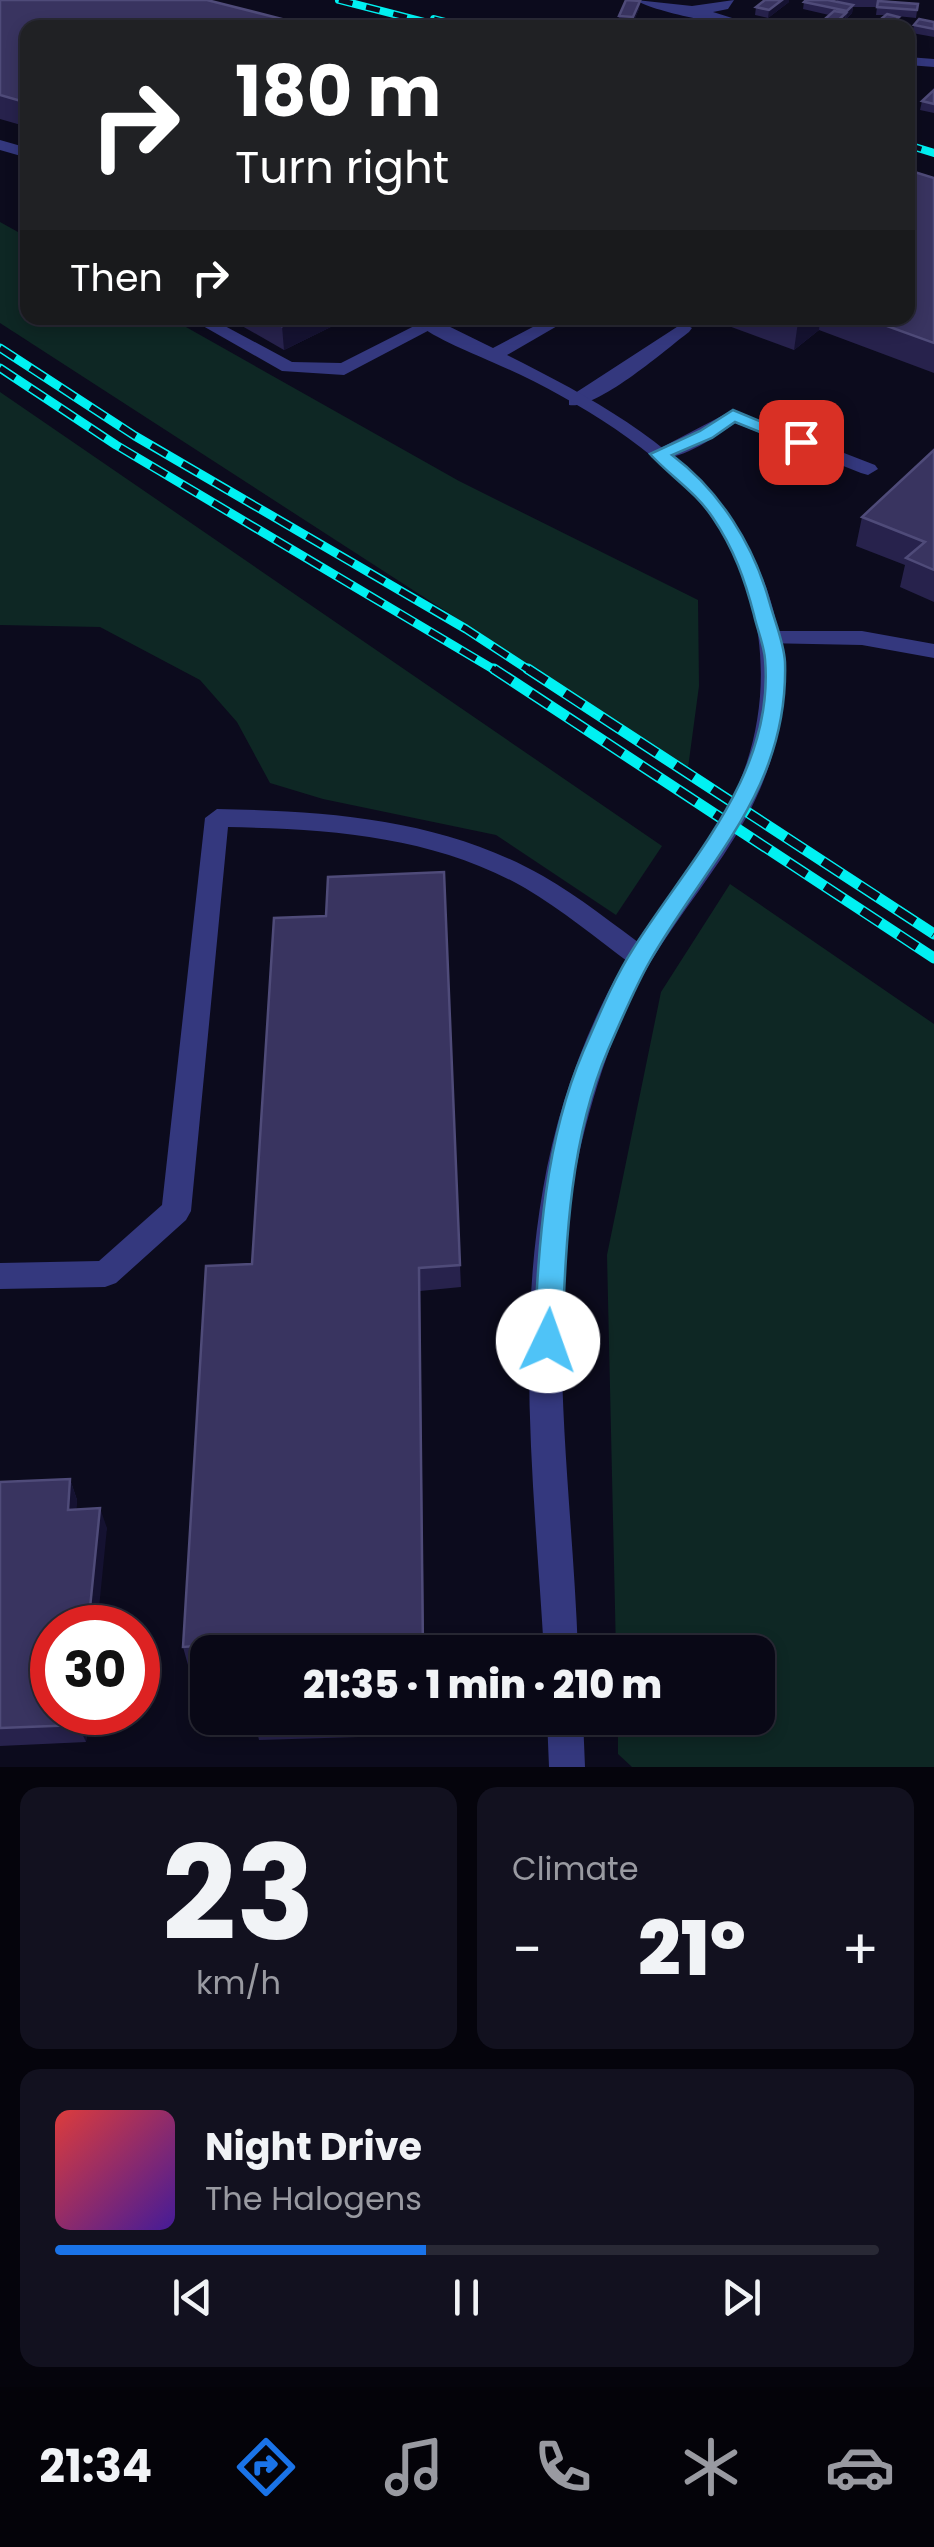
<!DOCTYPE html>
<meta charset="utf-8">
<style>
:root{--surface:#090816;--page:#12111f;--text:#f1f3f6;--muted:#999aa1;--line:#292935;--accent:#1a73e8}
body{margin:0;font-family:Poppins,sans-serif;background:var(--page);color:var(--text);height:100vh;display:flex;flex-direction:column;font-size:38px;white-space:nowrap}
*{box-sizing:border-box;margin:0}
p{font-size:32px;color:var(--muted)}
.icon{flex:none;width:55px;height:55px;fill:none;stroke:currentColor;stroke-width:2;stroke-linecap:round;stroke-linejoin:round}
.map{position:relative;height:1767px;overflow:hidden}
.drawer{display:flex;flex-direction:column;gap:20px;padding:20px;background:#05040c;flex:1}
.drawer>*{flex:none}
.top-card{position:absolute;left:20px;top:20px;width:895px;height:305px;border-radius:20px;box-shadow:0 5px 15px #0003,0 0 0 2px var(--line);background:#202124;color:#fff;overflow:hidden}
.speed{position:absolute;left:30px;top:1605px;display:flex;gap:20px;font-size:50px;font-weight:700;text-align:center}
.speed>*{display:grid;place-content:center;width:130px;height:130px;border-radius:50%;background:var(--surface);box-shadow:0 5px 15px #0003,0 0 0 2px var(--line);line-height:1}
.speed .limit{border:15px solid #d22;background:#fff;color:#111}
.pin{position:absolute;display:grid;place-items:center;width:85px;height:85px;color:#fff;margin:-42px;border-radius:20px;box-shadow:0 5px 15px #0006}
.me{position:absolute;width:110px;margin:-55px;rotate:3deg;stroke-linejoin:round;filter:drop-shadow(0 0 8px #0008)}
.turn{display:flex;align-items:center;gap:35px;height:210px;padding:0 50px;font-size:45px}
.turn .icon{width:130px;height:130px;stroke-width:2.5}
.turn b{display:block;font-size:70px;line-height:85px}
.then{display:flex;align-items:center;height:95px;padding:0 50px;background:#0003;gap:20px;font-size:38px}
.big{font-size:75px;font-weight:800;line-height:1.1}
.drawer .widget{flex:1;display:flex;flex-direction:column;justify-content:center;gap:15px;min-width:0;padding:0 35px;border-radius:20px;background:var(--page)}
.drawer .dial{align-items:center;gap:0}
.dial b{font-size:130px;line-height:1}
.song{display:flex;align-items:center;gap:30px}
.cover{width:120px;height:120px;border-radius:15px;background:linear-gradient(135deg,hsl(0 70% 55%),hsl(260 70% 35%))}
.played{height:10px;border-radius:5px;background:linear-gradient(90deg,var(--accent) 45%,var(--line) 45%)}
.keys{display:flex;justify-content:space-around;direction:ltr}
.heat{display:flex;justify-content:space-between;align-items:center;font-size:55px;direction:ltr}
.drawer .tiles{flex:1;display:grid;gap:20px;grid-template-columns:1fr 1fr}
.widget:last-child{grid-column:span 2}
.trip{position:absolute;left:190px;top:1635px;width:585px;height:100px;border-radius:20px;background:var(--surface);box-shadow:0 5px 15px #0003,0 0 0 2px var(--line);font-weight:800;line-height:100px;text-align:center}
.tabs{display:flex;height:160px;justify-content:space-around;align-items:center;background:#040309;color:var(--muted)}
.tabs .icon{width:70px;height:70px}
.tabs .on{color:var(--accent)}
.tabs b{font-size:45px;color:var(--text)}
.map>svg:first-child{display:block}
</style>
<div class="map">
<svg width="934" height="1767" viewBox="0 0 934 1767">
<rect width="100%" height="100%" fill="#0c0b1d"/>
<path fill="#0e2724" d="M0 222 27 237 28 318H170L459 481 698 600 699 686 688 768 0 323Z
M0 392 662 846 616 915 496 835 323 799 270 783 237 722 200 680 100 627 0 625Z
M730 884 934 1024V1767H632L618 1754V1718H758V1652H616L607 1255 661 992Z"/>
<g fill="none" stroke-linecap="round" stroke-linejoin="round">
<path fill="#34387e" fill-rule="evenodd" d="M636 0 692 6 734 0 728 9 713 12 764 28C738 28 655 13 636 0Z
M908 57 934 59V67L908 65Z
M0 140 28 148V158L0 150Z
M189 318H210L292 362 341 363 426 320H438L441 324 344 375 282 371Z
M683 323 692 328 689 332C665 350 597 410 569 405V397Z
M733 410 875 465 878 469 868 475 861 473 735 423C714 438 678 463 652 458L649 454Z
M770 631H862L934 644V658L862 645 762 643 759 638 762 633Z
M217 809C329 811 443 819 543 876 580 897 614 925 649 950L653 957 649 964H631C596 938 562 910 525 888 434 836 331 829 228 827L191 1211 186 1220 116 1283 105 1287 0 1289V1263L99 1261 162 1205 205 818Z"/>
<path fill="#34387e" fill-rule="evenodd" d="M410 318H432L493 348 550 318H571L507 355C627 415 744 481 776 621 792 690 780 756 746 818 718 869 680 913 650 963 620 1013 601 1069 586 1125 540 1298 572 1477 578 1652H544C535 1499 516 1341 543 1189 556 1113 583 1035 621 968 650 915 692 871 722 818 774 728 775 616 718 527 673 456 569 395 492 362 468 351 430 337 410 318Z
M547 1718H583L585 1767H549Z"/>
<defs>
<path id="rail-far2" d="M339 0 448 28
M434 19 469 28
M908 145 934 153"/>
<path id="rail-far1" d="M0 348 135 436 466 629 532 672
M0 368 116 445 498 672"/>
<path id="rail" d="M494 669 934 958
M528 669 934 934"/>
</defs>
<use href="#rail-far2" stroke="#00f1f2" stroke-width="8"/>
<use href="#rail-far1" stroke="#00f1f2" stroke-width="9"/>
<use href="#rail" stroke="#00f1f2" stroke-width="11"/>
<use href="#rail-far2" stroke="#0c0b1d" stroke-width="5" stroke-dasharray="14" stroke-linecap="butt"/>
<use href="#rail-far1" stroke="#0c0b1d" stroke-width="6" stroke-dasharray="18" stroke-linecap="butt"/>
<use href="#rail" stroke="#0c0b1d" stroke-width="8" stroke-dasharray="22" stroke-linecap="butt"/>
</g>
<path fill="#27224c" d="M0 0 290 21 291 28H28V127L0 119Z
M837 0H882L918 4 916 18 897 16 899 17 898 25 894 28H870L885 15H876L877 7H853L852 13 838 28H818L819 24 829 15 803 9 804 2H836Z
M640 1 639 9 632 25 618 23 619 16Z
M789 2 768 18 755 15 756 7Z
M934 22V37L912 33 914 25Z
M934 90V113L920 110 922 101Z
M934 178V373L819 330 794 350 707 318H908Z
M228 318H349L284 350Z
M934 450V602L900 587 905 565 856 546 862 517Z
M460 1265 461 1287 420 1291 424 1652H208V1664L188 1665 183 1647 206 1266Z
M70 1479 77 1500 76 1509 107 1528 52 1712H89L86 1742 0 1746V1482Z
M425 1718V1735L259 1740 255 1723Z"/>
<path fill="#151231" d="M782 0H789V2L768 18 769 10Z
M640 1 639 9 632 25 633 17Z
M853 5 852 13 846 19 847 11Z
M846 13 845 21 838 28H831Z
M899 17 898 25 894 28H886Z
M301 318H349L284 350 282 326Z
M804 318H820L819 330 794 350 798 322Z
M70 1479 77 1500 75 1530 68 1510Z
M100 1508 107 1528 97 1628H88Z
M80 1712H89L86 1742 78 1725Z"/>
<path fill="#393460" stroke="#4f4b79" stroke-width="2.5" d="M0 0H207L290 21 281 28H28V103L0 95Z
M626 0 640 1 633 17 619 16Z
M765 0H782L769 10 756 7Z
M806 0H828L853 5 847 11 804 2Z
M878 1 918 4 917 10 877 7Z
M834 11 846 13 831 27 819 24Z
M887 14 899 17 886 28H870Z
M919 19 934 22V29L914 25Z
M615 22 634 28H606Z
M934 90V104L922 101Z
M908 170 934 178V343L865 318H908Z
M266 318H301L282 326Z
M785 318H804L798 322Z
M934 450V570L906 558 925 542 862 517Z
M444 872 460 1265 419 1268 423 1652H255V1642L183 1647 206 1266 252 1264 274 918 326 916 328 877Z
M70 1479 68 1510 100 1508 88 1628H52V1712H80L78 1725 0 1728V1482Z
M255 1718H424L255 1723Z"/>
<path fill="#4fc3f7" stroke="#337fa1" stroke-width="2.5" d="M733 410 810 442 795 446 735 422 712 438 672 455C720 491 754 545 770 604 775 622 784 643 785 662 789 789 708 860 650 961 634 989 621 1021 608 1050 569 1141 566 1244 562 1341L558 1350 548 1354 538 1350 534 1341C539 1244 544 1143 583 1052 598 1018 613 980 633 949 689 860 775 774 765 659 764 645 757 629 754 615 745 580 734 549 713 518 696 492 670 476 650 454L700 431Z"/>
</svg>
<div class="speed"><div class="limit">30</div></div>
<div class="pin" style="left:801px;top:442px;background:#d93025"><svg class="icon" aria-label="arrive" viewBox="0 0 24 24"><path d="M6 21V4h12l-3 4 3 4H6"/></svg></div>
<svg class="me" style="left:548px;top:1341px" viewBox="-20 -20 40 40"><circle r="19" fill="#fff"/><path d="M0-13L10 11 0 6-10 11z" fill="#4fc3f7"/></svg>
<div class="trip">21:35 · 1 min · 210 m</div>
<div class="top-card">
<div class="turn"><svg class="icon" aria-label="right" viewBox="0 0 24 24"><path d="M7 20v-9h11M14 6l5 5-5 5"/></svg><div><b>180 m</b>Turn right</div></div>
<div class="then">Then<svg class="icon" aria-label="right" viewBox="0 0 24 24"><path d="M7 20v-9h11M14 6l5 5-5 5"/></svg></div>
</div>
</div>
<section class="drawer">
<div class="tiles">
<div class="widget dial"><b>23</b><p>km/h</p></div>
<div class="widget"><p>Climate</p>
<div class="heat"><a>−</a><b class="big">21°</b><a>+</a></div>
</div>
<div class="widget">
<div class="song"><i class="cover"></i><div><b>Night Drive</b><p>The Halogens</p></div></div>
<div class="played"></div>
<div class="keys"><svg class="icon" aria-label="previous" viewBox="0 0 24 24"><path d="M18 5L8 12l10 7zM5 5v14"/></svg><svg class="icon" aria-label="pause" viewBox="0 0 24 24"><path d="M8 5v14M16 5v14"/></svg><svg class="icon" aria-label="next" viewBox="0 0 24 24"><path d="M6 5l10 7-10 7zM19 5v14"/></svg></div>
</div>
</div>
</section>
<nav class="tabs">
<b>21:34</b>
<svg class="icon on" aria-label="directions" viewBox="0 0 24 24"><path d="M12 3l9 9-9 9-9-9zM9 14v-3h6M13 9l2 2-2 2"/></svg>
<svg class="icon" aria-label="music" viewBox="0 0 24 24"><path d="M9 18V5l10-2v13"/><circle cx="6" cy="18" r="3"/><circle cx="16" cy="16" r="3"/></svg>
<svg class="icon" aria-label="phone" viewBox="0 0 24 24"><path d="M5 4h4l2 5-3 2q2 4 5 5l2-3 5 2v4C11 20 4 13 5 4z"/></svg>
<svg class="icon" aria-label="climate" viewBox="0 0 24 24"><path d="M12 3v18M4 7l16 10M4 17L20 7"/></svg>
<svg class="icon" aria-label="car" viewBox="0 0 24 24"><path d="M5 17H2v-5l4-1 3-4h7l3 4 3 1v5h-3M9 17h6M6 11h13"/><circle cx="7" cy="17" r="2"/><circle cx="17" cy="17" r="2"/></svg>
</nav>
